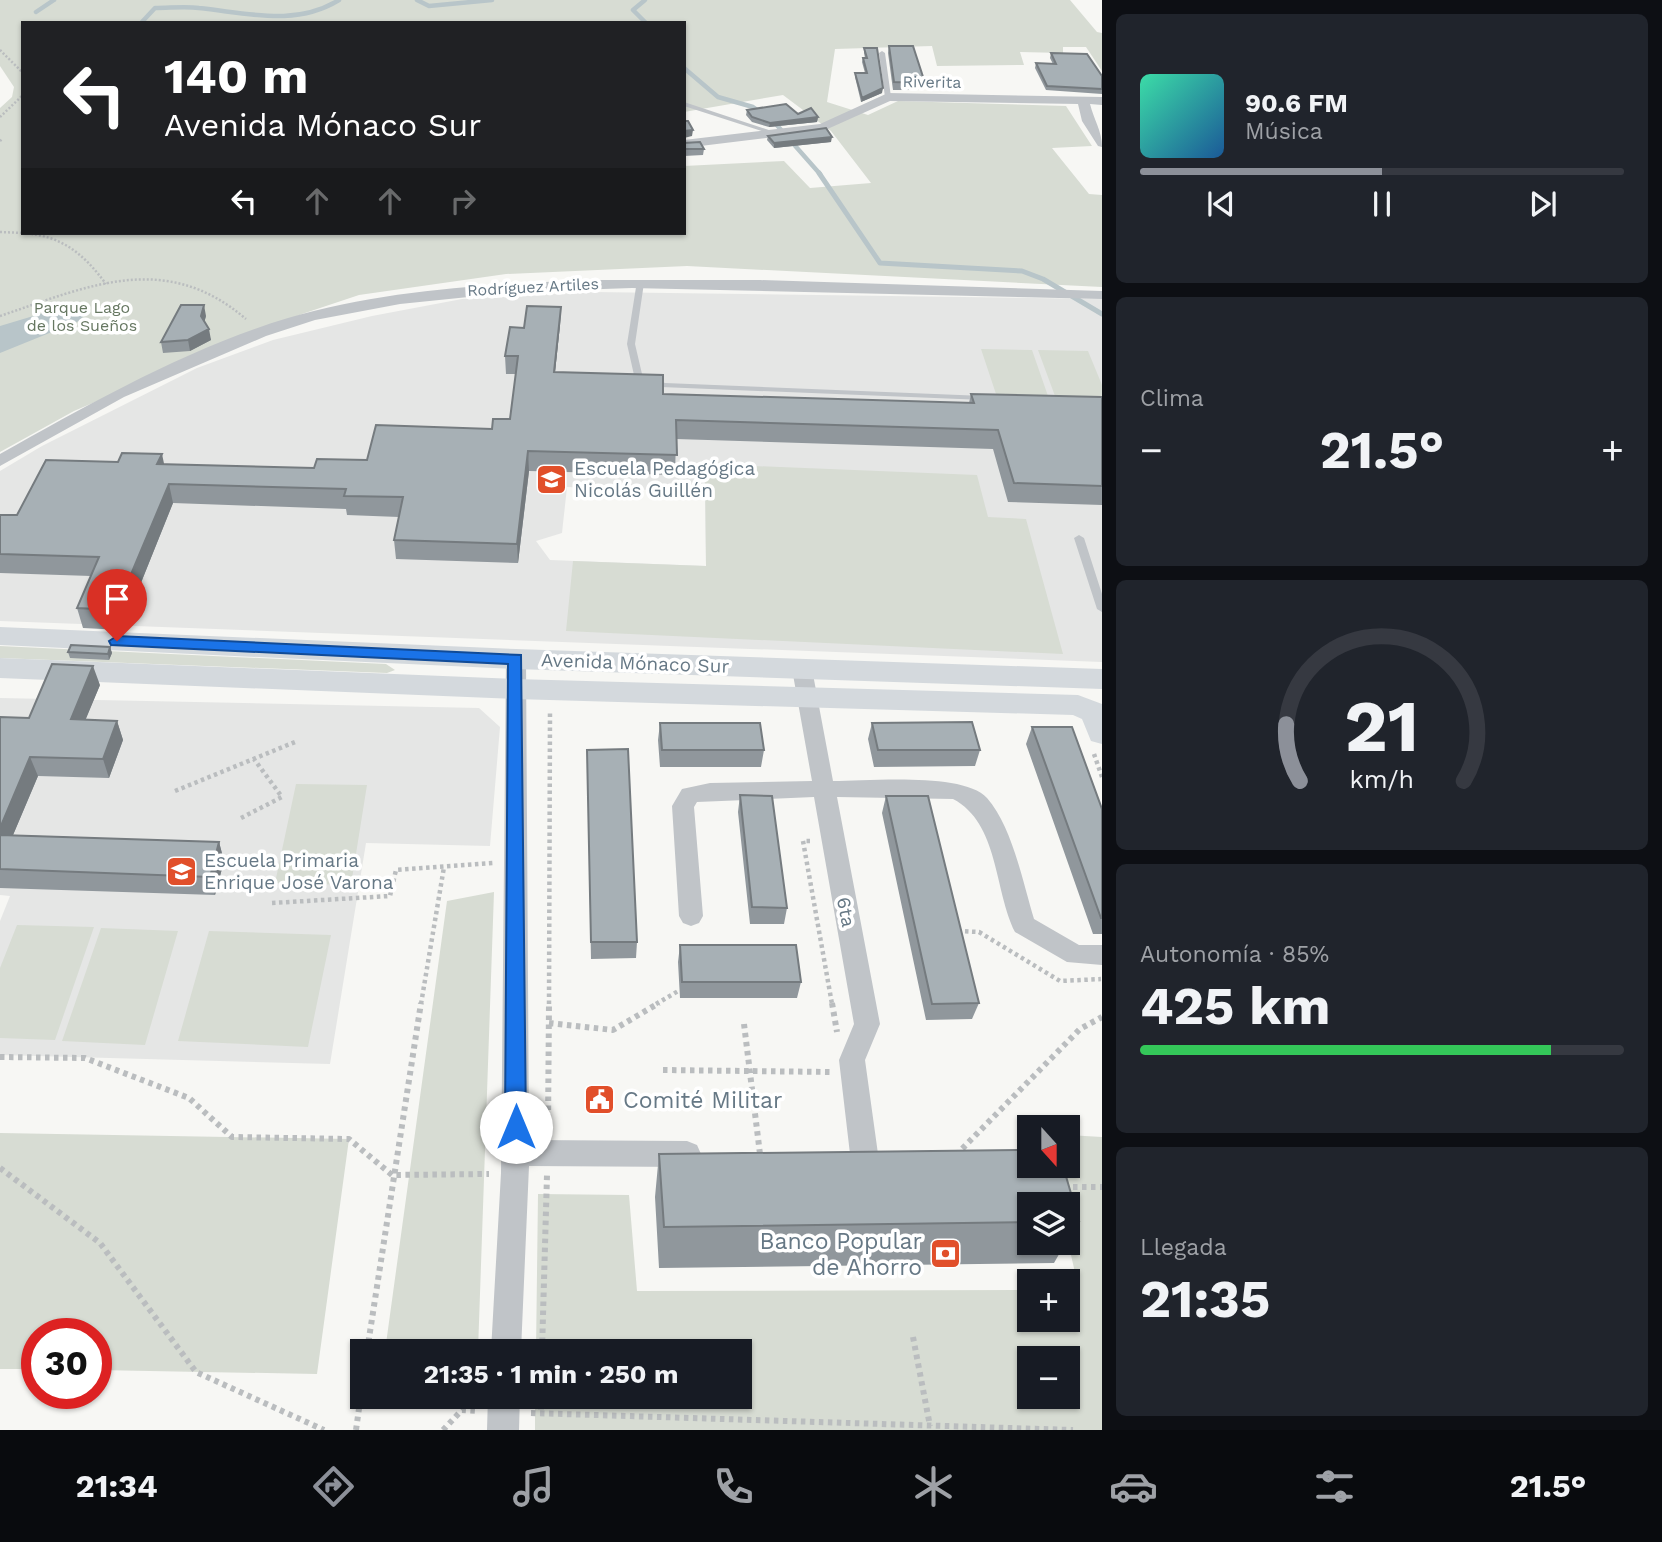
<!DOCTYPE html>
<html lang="es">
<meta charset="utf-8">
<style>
:root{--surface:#171b24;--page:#20242c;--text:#f1f3f6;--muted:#9ea1a6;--line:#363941;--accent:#8c9099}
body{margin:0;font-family:"Work Sans",sans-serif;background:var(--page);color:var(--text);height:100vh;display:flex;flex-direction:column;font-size:26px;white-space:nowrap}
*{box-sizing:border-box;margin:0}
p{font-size:23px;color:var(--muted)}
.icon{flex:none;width:38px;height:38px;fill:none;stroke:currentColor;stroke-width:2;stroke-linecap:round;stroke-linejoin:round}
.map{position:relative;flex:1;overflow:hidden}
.details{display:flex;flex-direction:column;gap:14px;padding:14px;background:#0d0f14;width:560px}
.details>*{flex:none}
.guide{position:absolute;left:21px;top:21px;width:665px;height:214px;border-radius:0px;box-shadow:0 2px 5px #0004;background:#202124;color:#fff;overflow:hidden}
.needle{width:46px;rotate:159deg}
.buttons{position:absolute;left:1017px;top:1115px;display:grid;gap:14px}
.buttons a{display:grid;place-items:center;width:63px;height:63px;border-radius:0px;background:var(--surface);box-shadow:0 2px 5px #0004;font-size:35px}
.speed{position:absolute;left:21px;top:1318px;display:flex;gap:14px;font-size:35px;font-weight:700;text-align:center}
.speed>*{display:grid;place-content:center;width:91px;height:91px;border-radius:50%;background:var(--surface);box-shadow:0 2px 5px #0004;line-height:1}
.speed .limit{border:10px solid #d22;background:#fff;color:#111}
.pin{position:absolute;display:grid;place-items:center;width:60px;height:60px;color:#fff;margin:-72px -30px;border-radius:50% 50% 50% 0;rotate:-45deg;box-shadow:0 0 7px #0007}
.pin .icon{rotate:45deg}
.me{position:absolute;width:77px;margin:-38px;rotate:0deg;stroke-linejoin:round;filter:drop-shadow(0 0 5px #0008)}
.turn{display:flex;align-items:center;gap:24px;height:147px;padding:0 28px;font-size:32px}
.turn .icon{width:91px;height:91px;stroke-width:2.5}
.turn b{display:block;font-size:49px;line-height:60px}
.lanes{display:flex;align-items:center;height:66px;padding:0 28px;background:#0003;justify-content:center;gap:35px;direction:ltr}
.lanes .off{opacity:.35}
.big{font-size:52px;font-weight:700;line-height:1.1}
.details .card{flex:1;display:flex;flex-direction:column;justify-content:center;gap:10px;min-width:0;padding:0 24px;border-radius:10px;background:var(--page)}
.details .dial{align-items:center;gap:0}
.dial svg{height:182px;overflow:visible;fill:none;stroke:var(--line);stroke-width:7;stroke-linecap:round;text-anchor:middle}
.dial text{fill:var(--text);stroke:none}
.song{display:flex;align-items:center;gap:21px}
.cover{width:84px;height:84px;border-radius:10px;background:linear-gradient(135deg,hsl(160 70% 55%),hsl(210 70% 35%))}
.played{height:7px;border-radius:4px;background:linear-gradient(90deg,var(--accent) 50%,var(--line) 50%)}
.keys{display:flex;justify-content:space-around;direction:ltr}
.heat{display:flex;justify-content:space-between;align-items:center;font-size:38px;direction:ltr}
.charge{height:10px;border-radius:5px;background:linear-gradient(90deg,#34c759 85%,var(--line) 0)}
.trip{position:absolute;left:350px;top:1339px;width:402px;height:70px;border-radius:0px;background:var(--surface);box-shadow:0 2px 5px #0004;font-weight:700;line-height:70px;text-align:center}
.tabs{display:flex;height:112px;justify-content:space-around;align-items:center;background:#090b0e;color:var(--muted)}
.tabs .icon{width:49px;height:49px}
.tabs .active{color:var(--accent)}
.tabs b{font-size:32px;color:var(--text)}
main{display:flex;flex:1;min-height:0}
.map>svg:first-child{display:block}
</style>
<main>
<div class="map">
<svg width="1102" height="1430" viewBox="0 0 1102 1430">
<rect width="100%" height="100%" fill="#f7f7f4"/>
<path fill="#e5e6e5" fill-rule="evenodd" d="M593 292 1102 299V662L0 621V471L42 446 197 368 273 340 372 316 462 299ZM567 487 705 492 706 566 550 560 536 541 562 533Z
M0 698 479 708 500 727 490 846 366 843 330 1064 0 1055V921L10 896 0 895Z"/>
<path fill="#d7dcd3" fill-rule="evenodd" d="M0 0H1070L1097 32 1102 33V71L1086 47H1063V53L1020 52 1024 65 937 66 932 46 835 49 827 102 868 115 898 101 1066 106 1092 146 1052 148 1089 194 1102 195V287L687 266 506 274 359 295 302 314 74 411 0 452V108L12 97 14 87 0 66ZM23 23H684V112L783 95 831 131 871 183 810 188 784 161 684 166V233H23Z
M981 349 1032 350 1048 396 996 394Z
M1038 350 1088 351 1102 385V397L1055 396Z
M705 464 977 475 988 517 1026 519 1063 654 566 631 573 561 706 566Z
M0 646 386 664 395 670 387 673 0 658Z
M296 784 367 785 351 885 275 883Z
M494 892 478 1351H385L447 901Z
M17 925 94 927 55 1040 0 1038V968Z
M101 928 178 931 145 1045 62 1041Z
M209 931 331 935 308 1047 178 1041Z
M0 1133 349 1139 317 1374 96 1370V1334H37V1369H0Z
M1068 1135 1102 1137V1430H535V1397L740 1396V1351H536L538 1194 629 1195 637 1291 1029 1290V1320H1068V1290H1079L1068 1242V1204L1049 1166H1068ZM1029 1358H1068V1396H1029Z"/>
<path fill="#b8c5c9" d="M70 305H83L86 313 79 321 0 353V326Z"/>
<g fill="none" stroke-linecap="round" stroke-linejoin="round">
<path stroke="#b8c5c9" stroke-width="4.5" d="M417 0 429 6 492 0
M645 0 633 10 646 23
M36 12 54 0
M141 23 155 8C170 8 185 6 199 8 248 13 295 27 339 0
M684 68 718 97 753 107 775 123 820 174"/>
<path stroke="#b8c5c9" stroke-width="5" d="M819 173 880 263 1022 271 1043 279 1102 314"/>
<path stroke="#babdbf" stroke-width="2.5" stroke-dasharray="2 2" stroke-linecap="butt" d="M0 50 23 73
M0 117 23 95
M0 141 2 139
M0 232 23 233
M23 233C62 236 83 253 106 284
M0 316C89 286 165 250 246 319"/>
<path stroke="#babdbf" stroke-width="4.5" stroke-dasharray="3.5 3.5" stroke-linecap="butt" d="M1094 754 1102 777
M175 791 295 742
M241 818 282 797 254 759
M810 841H803L832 1004
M272 903 390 896 396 870 494 863
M958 931 979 932 1060 981 1101 979
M421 1004 444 867
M549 1004 550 710
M656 1004 680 990"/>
<path stroke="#babdbf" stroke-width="6" stroke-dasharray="4.5 4.5" stroke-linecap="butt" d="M832 1003 837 1032
M549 1023 613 1030 659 1003
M744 1024 760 1154
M0 1057 85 1058 189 1098 232 1137 349 1139 392 1175 489 1174
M663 1070 831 1072
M548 1128 549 1003
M956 1155 1080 1029 1102 1017
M0 1168 100 1243 196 1372 324 1430
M1064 1187H1102
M913 1337 930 1426
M367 1351 421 1003
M542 1351 547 1175
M541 1396V1414
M531 1413 1073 1430
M356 1430 362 1387
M443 1430 462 1410 477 1411"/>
<path fill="#c0c4c8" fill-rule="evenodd" d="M882 51 885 53 891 97 888 99 885 97 879 53Z
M684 102 778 133 779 134 774 135 684 106Z
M637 281 644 283 635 344 642 374 665 383 984 396 988 398 984 400 661 387 634 375 627 344Z
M1079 535 1084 538 1102 594V612L1097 609 1074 538Z"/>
<path fill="#c0c4c8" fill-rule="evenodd" d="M888 93 1102 97V105L1090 104C1094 120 1102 131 1102 147L1098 146 1082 121 1078 104 890 101 823 131 684 148V140L820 124Z
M594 280H760L1102 291V299L632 288 517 292 400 304 315 320 266 336 124 397 0 466V454C91 403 188 348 288 318 386 289 492 284 594 280Z
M516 652 526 659 529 1140 687 1141 697 1145 701 1154 697 1163 687 1167 529 1166 521 1351H491L501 1173 506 659Z
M802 662 812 669 833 781C869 781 964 772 987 798 1012 826 1023 883 1034 919L1079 945H1102V965L1067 962 1015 932C994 890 999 823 953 799L837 797 880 1024 865 1060 878 1154 874 1163 864 1167 854 1163 850 1154 839 1060 854 1024 814 797 697 802 694 807 703 916 699 923 691 926 683 923 679 916 672 806 682 789 710 783 812 781 792 669Z
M488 1396H520L519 1430H487Z"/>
<path fill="#d4d9dd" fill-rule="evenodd" d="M0 627 516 649 1102 669V689L516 669 0 645Z
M0 658 515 679 1078 695 1102 704V744L1091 741 1082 719 1073 715 515 699 0 678Z"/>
</g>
<path fill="#90979c" d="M889 46 925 83 924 90H893L888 53Z
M864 48 882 93 861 102 855 77V73H865L862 62 863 58H865L864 53Z
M1051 53 1102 76V94L1046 90 1035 68 1036 63 1053 64 1050 58Z
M747 110 798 114 818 117 817 122 769 127 752 122 746 115Z
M768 136 831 142 774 148 767 140Z
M684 143 704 149 703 155 684 156Z
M561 307 560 325 555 372 663 394 969 403 971 394 1102 397V505L1008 502 993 449 676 439 675 475 529 471 518 563 396 559 394 540 399 517 347 515 346 509 173 503 122 630 83 628 77 608 91 576 0 573V515H17L164 464 314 468 367 460 492 429 510 419 516 374H506L505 356 524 328Z
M206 316 204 322 211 340 190 351 163 353 161 342Z
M110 647 112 653 109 660 70 658 68 652Z
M100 685 85 720 117 721 123 740 109 778 38 776 13 835 219 842 224 861 215 895 0 888V717L29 718Z
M660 723 764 750 761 767H660L658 740Z
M872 723 980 750 975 766 874 767 868 739Z
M1032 727 1102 809V934H1093L1026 744Z
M587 750 637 942 636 958 591 959Z
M740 795 787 908 784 924H750L738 812Z
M886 796 979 1003 972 1019 926 1020 882 813Z
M680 945 801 982 797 998H680L678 962Z
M1029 1150V1166H1063L1079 1221 1068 1240V1204H1029V1242H1066L1054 1263 659 1268 655 1197 659 1154Z"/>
<path fill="#757b7f" d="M883 88 882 93 861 102 862 98Z
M818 117 817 122 769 127 770 123Z
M693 130 692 136 684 138V131Z
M832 137 831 142 774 148V143Z
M204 305 206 316 203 327 201 316Z
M561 307 560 325 553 391 554 372Z
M209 329 211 340 190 351 188 340Z
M528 451 529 471 518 563 517 544Z
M162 454 166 473 157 464Z
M169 484 173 503 122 630 116 610Z
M110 647 112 653 109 660 108 654Z
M93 666 100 685 78 738 71 719Z
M117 721 123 740 109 778 103 759Z
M30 757 38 776 5 854 0 841V828Z
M219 842 224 861 215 895 210 877Z"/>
<path fill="#a7b0b5" stroke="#757b7f" stroke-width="2" d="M889 46H913L925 83 894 82Z
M864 48H877L883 88 862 98 855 73H867L863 58H867Z
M1051 53 1087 54 1102 76V89L1047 86 1036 63 1056 64Z
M786 104 798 114 811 108 818 117 770 123 752 117 747 110Z
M684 121H688L693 130 684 131Z
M826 128 832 137 774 143 768 136Z
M700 142 704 149H684V143Z
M181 305H204L201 316 209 329 188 340 161 342Z
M527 306 561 307 554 372 663 375V394L974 403 971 394 1102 397V486L1014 483 998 430 676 420 677 455 528 451 517 544 394 540 403 497 344 496 346 489 169 484 116 610 77 608 99 557 0 554V515H17L46 460 118 462 122 453 162 454 157 464 314 468 317 459 367 460 376 425 492 429 493 419H510L518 356H505L510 327 524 328Z
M71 645 110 647 108 654 68 652Z
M52 664 93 666 71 719 117 721 103 759 30 757 0 828V717L29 718Z
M972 722 980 750H878L872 723Z
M660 723H760L764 750H662Z
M1032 727H1072L1102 809V918H1101Z
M628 749 637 942H591L587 750Z
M740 795 772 796 787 908 752 907Z
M886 796H928L979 1003 932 1004Z
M0 835 219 842 210 877 0 869Z
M680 945H796L801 982H682Z
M1029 1150V1166H1063L1079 1221H1068V1204H1029V1222L664 1227 659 1154Z"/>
<path fill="#1a73e8" stroke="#114b97" stroke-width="2" d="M117 636 521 655 526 1127 523 1133 516 1136 508 1133 505 1127 508 664 111 645 109 641Z"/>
<defs>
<symbol id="university-square" viewBox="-11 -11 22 22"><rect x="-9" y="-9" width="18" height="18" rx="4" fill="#e14f2a" stroke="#fff"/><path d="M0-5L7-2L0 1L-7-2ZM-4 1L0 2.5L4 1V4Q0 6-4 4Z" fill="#fff"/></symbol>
<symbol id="school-square" viewBox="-11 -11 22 22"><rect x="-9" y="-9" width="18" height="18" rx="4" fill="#e14f2a" stroke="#fff"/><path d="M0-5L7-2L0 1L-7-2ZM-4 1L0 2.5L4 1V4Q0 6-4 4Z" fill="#fff"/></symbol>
<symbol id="civic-square" viewBox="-11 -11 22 22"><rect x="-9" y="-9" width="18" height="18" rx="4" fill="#e14f2a" stroke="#fff"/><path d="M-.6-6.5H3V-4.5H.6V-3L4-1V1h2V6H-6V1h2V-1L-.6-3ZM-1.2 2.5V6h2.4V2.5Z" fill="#fff"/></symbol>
<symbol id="bank-square" viewBox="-11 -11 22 22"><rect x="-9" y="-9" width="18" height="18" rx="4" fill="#e14f2a" stroke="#fff"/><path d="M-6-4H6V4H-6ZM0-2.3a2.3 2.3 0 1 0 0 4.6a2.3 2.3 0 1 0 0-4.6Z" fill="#fff"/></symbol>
</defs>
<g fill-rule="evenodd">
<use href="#university-square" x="534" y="462" width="35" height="35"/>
<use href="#school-square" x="164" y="854" width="35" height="35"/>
<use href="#civic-square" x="582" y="1082" width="35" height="35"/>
<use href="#bank-square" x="928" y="1236" width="35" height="35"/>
</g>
<g text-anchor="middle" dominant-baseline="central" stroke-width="7" stroke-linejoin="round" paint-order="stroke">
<g font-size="16" fill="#667885" stroke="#fff">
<text transform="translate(932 82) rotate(1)">Riverita</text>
<text transform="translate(533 287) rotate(-3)">Rodríguez Artiles</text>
</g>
<g font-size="16" fill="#667761" stroke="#fff">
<text x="82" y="307">Parque Lago<tspan x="82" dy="18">de los Sueños</tspan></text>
</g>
<g font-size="19" fill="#667885" stroke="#fff" text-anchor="start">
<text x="574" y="468">Escuela Pedagógica<tspan x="574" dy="22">Nicolás Guillén</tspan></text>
<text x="204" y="860">Escuela Primaria<tspan x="204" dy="22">Enrique José Varona</tspan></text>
</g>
<g font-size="19" fill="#667885" stroke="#fff">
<text transform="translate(635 663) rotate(2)">Avenida Mónaco Sur</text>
<text transform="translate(846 912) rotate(79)">6ta</text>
</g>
<g font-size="23" fill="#667885" stroke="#fff" text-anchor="start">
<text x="623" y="1100">Comité Militar</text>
<text x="922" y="1241" text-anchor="end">Banco Popular<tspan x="922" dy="26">de Ahorro</tspan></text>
</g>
</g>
</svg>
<div class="buttons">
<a><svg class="needle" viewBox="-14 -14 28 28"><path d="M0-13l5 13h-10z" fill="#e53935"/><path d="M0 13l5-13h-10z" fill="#9ea1a6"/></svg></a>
<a><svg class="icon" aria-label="layers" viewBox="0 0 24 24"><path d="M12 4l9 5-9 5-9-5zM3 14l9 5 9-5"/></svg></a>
<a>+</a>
<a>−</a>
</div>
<div class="speed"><div class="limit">30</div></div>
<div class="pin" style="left:117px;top:641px;background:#d93025"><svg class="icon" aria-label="arrive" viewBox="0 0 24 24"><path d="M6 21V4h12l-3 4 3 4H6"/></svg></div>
<svg class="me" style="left:516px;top:1127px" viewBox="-20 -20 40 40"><circle r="19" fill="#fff"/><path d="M0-13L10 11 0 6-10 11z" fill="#1a73e8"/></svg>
<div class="trip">21:35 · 1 min · 250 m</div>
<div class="guide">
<div class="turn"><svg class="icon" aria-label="left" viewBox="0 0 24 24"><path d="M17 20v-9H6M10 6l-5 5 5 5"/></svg><div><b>140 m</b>Avenida Mónaco Sur</div></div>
<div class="lanes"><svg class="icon" aria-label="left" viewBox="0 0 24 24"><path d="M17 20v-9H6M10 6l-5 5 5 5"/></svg><svg class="icon off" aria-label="ahead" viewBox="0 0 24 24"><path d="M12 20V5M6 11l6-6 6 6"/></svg><svg class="icon off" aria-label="ahead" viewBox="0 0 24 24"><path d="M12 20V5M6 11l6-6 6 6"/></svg><svg class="icon off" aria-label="right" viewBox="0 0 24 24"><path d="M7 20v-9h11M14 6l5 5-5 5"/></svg></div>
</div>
</div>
<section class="details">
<div class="card">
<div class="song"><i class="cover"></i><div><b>90.6 FM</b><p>Música</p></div></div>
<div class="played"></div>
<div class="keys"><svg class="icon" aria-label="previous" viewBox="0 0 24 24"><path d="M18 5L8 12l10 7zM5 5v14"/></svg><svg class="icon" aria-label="pause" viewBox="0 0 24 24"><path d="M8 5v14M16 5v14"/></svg><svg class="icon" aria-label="next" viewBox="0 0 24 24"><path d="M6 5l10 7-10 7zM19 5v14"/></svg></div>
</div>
<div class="card"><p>Clima</p>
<div class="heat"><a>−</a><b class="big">21.5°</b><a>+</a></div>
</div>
<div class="card dial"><svg viewBox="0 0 100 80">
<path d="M14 69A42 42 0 1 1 86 69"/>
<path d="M14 69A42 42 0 0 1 8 44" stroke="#8c9099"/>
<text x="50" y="56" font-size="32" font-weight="700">21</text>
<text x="50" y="72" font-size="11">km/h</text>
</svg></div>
<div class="card"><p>Autonomía · 85%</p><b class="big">425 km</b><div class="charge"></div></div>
<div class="card"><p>Llegada</p><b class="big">21:35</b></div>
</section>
</main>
<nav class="tabs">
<b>21:34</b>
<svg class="icon active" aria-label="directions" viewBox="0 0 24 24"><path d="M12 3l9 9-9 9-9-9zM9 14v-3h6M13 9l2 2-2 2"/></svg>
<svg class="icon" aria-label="music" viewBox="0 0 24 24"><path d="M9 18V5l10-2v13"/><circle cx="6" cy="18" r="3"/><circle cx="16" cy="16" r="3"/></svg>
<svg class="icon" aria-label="phone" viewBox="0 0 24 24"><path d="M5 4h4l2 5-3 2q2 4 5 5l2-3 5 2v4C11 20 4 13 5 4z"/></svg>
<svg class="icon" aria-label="climate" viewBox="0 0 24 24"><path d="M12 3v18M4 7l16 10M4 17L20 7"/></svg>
<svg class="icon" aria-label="car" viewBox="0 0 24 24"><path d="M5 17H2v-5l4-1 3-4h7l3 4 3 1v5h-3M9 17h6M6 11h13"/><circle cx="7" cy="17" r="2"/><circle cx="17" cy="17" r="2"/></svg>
<svg class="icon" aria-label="filters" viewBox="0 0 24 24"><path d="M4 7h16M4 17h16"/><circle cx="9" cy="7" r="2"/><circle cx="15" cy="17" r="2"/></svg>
<b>21.5°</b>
</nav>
